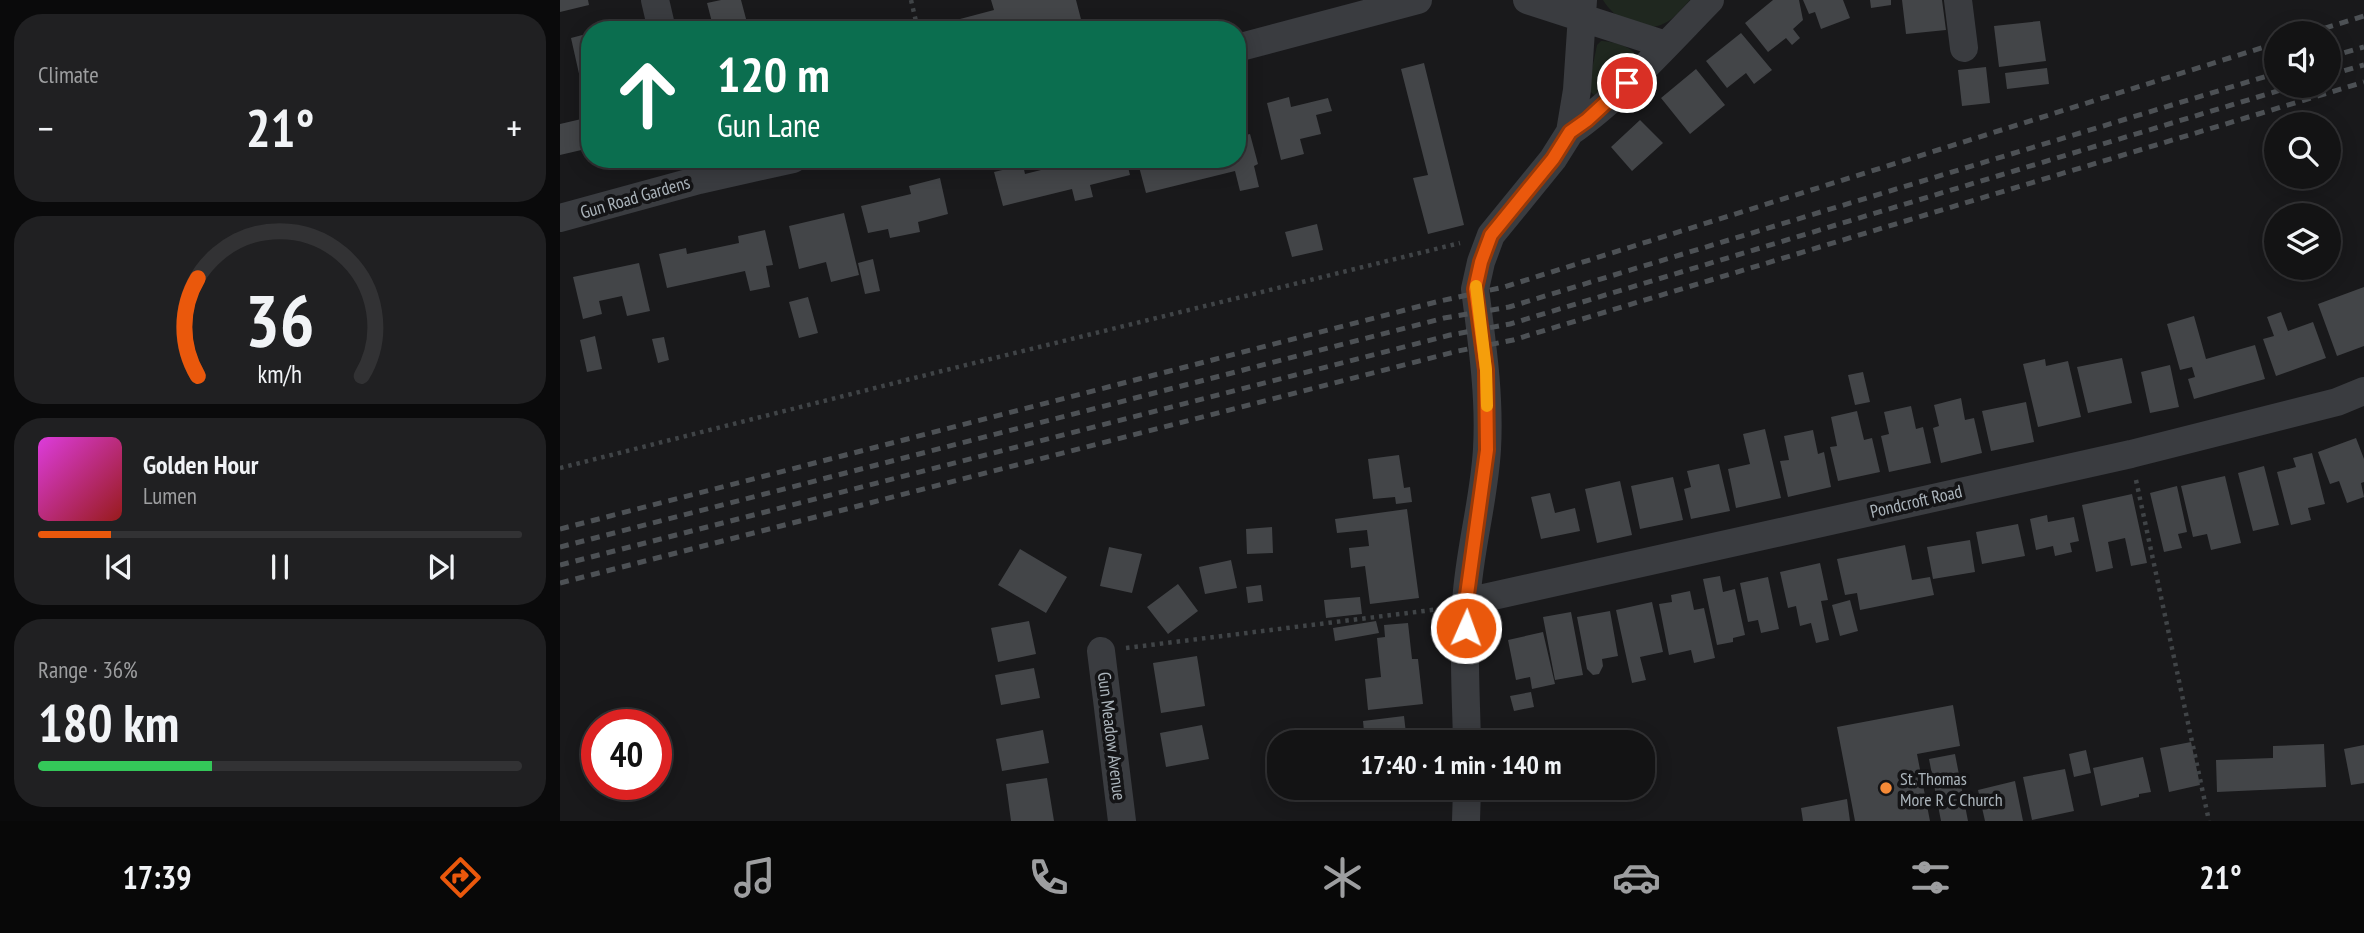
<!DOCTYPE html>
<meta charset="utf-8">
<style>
:root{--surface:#131314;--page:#202022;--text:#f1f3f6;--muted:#9d9ea0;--line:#323234;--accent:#ea580c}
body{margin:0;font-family:"PT Sans Narrow",sans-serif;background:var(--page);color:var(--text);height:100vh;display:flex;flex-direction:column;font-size:26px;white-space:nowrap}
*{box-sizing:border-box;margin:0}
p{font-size:23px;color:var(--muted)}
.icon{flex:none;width:38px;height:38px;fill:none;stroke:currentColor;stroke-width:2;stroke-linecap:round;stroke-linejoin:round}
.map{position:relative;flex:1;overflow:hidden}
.drawer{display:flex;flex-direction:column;gap:14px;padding:14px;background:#0a0a0b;width:560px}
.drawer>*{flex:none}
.banner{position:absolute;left:21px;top:21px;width:665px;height:147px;border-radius:28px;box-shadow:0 4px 18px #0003,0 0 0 2px var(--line);background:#0b6e4f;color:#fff;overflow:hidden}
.buttons{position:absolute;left:1704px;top:21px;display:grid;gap:14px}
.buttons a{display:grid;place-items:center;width:77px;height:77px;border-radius:50%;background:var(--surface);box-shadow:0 4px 18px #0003,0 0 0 2px var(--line);font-size:35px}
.speed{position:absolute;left:21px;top:709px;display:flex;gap:14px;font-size:35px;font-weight:700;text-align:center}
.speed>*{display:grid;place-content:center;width:91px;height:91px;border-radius:50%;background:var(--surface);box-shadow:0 4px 18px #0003,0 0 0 2px var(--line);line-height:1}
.speed .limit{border:10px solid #d22;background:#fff;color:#111}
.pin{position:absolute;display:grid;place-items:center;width:60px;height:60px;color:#fff;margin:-30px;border:4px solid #fff;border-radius:50%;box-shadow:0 2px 7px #0007}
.me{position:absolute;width:77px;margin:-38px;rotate:2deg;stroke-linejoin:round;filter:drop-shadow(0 0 5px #0008)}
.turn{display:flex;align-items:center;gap:24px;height:147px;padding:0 21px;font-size:32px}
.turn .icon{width:91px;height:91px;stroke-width:2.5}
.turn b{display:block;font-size:49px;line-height:60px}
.big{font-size:52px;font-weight:600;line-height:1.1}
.drawer .widget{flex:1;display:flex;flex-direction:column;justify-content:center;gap:10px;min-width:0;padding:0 24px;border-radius:28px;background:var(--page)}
.drawer .dial{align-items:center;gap:0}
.dial svg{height:182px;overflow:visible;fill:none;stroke:var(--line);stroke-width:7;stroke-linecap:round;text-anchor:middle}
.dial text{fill:var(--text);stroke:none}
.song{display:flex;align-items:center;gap:21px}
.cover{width:84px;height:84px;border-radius:10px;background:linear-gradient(135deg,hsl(300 70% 55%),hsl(0 70% 35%))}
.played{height:7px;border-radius:4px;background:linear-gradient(90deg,var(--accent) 15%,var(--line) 15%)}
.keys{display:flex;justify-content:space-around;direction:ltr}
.heat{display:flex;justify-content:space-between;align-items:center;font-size:38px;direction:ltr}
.charge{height:10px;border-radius:5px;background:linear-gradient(90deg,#34c759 36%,var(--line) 0)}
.trip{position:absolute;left:707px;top:730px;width:388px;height:70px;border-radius:28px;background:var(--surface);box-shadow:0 4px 18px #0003,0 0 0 2px var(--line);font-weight:600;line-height:70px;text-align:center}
.tab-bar{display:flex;height:112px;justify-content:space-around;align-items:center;background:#080808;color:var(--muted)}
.tab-bar .icon{width:49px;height:49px}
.tab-bar .active{color:var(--accent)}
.tab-bar b{font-size:32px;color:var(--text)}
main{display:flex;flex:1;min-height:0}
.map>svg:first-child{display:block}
</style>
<main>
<section class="drawer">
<div class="widget"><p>Climate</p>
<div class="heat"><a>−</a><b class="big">21°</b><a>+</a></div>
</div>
<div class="widget dial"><svg viewBox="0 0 100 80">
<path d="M14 69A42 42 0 1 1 86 69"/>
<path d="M14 69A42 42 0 0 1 14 26" stroke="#ea580c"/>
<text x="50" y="56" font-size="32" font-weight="700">36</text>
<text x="50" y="72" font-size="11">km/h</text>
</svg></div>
<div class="widget">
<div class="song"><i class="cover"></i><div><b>Golden Hour</b><p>Lumen</p></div></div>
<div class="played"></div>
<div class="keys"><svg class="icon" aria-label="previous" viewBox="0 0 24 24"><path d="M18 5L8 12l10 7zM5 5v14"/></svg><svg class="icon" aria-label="pause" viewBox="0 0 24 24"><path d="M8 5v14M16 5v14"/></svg><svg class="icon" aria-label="next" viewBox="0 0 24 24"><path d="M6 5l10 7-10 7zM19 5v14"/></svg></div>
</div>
<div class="widget"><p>Range · 36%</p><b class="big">180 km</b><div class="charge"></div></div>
</section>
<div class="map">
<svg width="1804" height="821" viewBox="0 0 1804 821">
<rect width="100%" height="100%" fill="#19191b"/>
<path fill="#1f271f" d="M1043 0H1130C1123 7 1114 19 1105 23 1082 35 1055 20 1043 0Z
M1041 41C1051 41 1070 46 1075 54L1074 59 1041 94 1034 95 1028 89 1037 45Z"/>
<path fill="#434548" d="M0 0H28L29 5 0 12Z
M161 0H181L189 30H154L147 3Z
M431 0H516L523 27 497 30 496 24 472 30H403L400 19 434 10Z
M1213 0H1239L1243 20 1233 29 1240 38 1232 45 1226 38 1208 52 1185 23Z
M1243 0H1283L1290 18 1261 29 1255 12 1249 14Z
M1310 0H1331V5L1311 8Z
M1342 0H1382L1386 30 1346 34Z
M1480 21 1486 61 1439 67 1434 26Z
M30 33V86L22 87 11 38Z
M1181 33 1212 70 1194 84 1186 73 1167 88 1146 61Z
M864 63 904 225 868 234 853 178 868 175 841 69Z
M1426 67 1430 103 1402 106 1398 70Z
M1487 68 1489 84 1447 89 1445 73Z
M1136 69 1165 105 1130 134 1101 98Z
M729 97 731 107 768 98 772 111 756 115 761 134 740 139 744 154 721 160 707 103Z
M30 117V148L0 155V124Z
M1080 120 1103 143 1072 171 1051 147Z
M690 134 698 164 694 166 699 187 680 191 675 171 586 193 578 163 592 159H677V137Z
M525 159H566L570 175 530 185 533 197 515 201 512 189 443 206 434 172 463 165 465 174Z
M380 178 388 214 358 222 360 232 330 238 328 229 308 233 301 206 351 194 349 186Z
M284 213 299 275 271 282 266 262 239 269 229 226Z
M757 224 763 250 732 257 725 232Z
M205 230 213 265 206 266 210 287 190 291 185 271 107 288 99 254 126 248 127 254 179 243 178 236Z
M313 259 320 291 305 294 298 263Z
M79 263 90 311 67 316 62 296 39 301 42 314 23 319 13 277Z
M1804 287V346L1777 356 1758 304Z
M248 297 258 333 239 338 229 302Z
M1721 312 1728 331 1753 322 1766 358 1716 376 1703 339 1714 336 1707 317Z
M1634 316 1646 359 1695 345 1705 379 1634 399 1628 379 1635 377 1632 367 1620 370 1607 324Z
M35 336 42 369 27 372 20 340Z
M104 337 109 360 98 363 92 339Z
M1562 358 1572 403 1528 413 1517 367Z
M1485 359 1486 366 1508 361 1521 417 1478 427 1463 364Z
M1610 365 1619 407 1590 413 1581 372Z
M1303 372 1310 402 1295 405 1288 375Z
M1401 398 1405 420 1414 418 1422 453 1381 463 1373 428 1379 426 1374 405Z
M1466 402 1474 442 1431 451 1422 411Z
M1351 406 1356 429 1363 427 1371 463 1329 472 1321 436 1329 434 1324 412Z
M1297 411 1304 440 1312 438 1320 472 1278 481 1270 447 1277 446 1271 417Z
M1205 429 1221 498 1176 508 1168 469 1190 464 1183 434Z
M1253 430 1258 454 1264 452 1271 487 1228 497 1220 461 1229 460 1224 436Z
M1796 438 1804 459V482L1801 483 1804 497 1787 503 1779 481 1770 484 1758 452Z
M1752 453 1765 504 1748 508 1751 520 1731 525 1717 472 1736 467 1733 458Z
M839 455 844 488 850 487 852 502 836 504 835 497 813 499 808 459Z
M1159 464 1170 511 1131 519 1124 489 1131 487 1127 471Z
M1704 466 1719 525 1693 531 1678 473Z
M1665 476 1681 543 1651 550 1647 534 1633 537 1621 486Z
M1113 477 1123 520 1080 529 1071 486Z
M1060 481 1072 535 1037 543 1025 489Z
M1617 486 1627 532 1618 534 1622 548 1604 552 1590 493Z
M990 493 995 513 1015 508 1020 531 981 539 971 497Z
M1572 494 1587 563 1571 566 1565 538 1548 542 1553 568 1536 572 1522 505Z
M847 509 859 598 810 604 805 566 791 568 789 548 809 546 807 530 777 533 775 519Z
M1487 515 1488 522 1514 517 1519 541 1510 543 1512 552 1495 556 1493 546 1476 550 1470 519Z
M1458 524 1465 556 1422 564 1416 532Z
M712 527 713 553 687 554 686 529Z
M1410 540 1415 572 1373 579 1367 547Z
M1345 545 1352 580 1370 577 1374 595 1300 610 1297 593 1285 595 1277 559Z
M549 547 582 554 572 593 540 586Z
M460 549 507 577 486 613 438 585Z
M671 560 677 588 645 594 639 567Z
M1260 563 1268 600 1261 601 1269 640 1256 643 1251 623 1240 626 1236 606 1228 608 1220 572Z
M1160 576 1163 592 1175 589 1185 635 1173 638V642L1157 645 1143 579Z
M1208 577 1219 629 1201 633 1198 620 1188 622 1180 583Z
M618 584 638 611 608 634 587 607Z
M701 585 703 601 688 603 686 587Z
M1130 591 1134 610 1144 608 1155 658 1134 663 1131 650 1109 655 1099 604 1112 602 1111 595Z
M800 597 802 614 766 618 764 600Z
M1290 600 1298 631 1280 636 1272 605Z
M1092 602 1103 652 1080 657 1086 680 1072 683 1056 610Z
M1050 611 1058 656 1042 659 1043 666 1039 674 1033 675 1027 669 1017 617Z
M1011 612 1023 675 995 680 983 617Z
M469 621 476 654 438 662 431 628Z
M816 621 819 633 775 641 773 628Z
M848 623 852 659H858L863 704 808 710 805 679 821 677 817 638 825 637 824 625Z
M983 632 995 684 972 689 970 677 956 680 948 640Z
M637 656 645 706 601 713 593 663Z
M474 668 480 698 441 705 435 675Z
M971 692 974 707 954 711 950 696Z
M1393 705 1400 746 1357 754 1370 821H1295L1277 727Z
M844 716 847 742H805L803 721Z
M642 725 649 759 606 767 600 733Z
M483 730 489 763 442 771 436 739Z
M982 733H1006L1007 742H982Z
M1631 742 1640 785 1609 792 1600 748Z
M1764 744 1766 787 1657 792 1656 760 1713 758V746Z
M1804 745V783L1791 785 1784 749Z
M1526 750 1531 773 1514 777 1509 754Z
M1395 754 1408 821H1381L1369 759Z
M1583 757 1591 792 1579 794V797L1541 806 1533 768Z
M1505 769 1514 811 1472 820 1463 777Z
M487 778 494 821H451L446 784Z
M1455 781 1463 821H1425L1418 790Z
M811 788H853V790L811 795Z
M1287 799 1290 821H1243L1241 808Z"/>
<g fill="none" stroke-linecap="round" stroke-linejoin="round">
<path stroke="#404447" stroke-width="4.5" stroke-dasharray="3.5 5" stroke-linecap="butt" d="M351 0 358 30
M0 468 382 371 900 243
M1576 480 1649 821
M566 648 880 609"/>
<path stroke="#3a3c40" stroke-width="28" d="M95 0 102 30
M967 0 1106 45
M1398 0 1404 48
M677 48 858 0
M1010 132C1059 98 1108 43 1150 0
M0 218 139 180 233 159
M906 602 1571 454 1777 402 1804 391
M541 651 562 821
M907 742C906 696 903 649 906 603 909 551 924 501 927 449 930 395 922 343 915 289L921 262 931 235 993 159 1010 132 1017 90 1023 0
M906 821 907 788"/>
<path stroke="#4d5155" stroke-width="5" stroke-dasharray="9 7" stroke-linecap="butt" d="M1749 33 1804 16
M1769 57 1804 47
M1769 75 1804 65
M0 529 880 301 944 287 1717 43
M0 547 884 318 949 307 1717 73
M0 565 890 335 950 324 1734 86
M0 583 898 351 953 340 1804 82"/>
</g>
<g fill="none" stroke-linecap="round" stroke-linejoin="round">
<defs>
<path id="route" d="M906 628V602L927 450 926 370 915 289 921 262 931 235 993 159 1010 132 1027 120 1067 83"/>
</defs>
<use href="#route" stroke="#983908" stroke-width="18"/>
<use href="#route" stroke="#ea580c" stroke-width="12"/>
<path stroke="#f59e0b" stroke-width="12" d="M916 286 926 370 927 406"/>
</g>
<circle fill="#f58a37" stroke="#141416" stroke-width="2.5" cx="1326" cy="788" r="7"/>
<g text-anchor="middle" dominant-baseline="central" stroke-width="7" stroke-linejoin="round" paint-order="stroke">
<g font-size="18" fill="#abb4bb" stroke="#141416">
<text transform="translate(75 197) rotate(-16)">Gun Road Gardens</text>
<text transform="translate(1356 501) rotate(-13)">Pondcroft Road</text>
<text transform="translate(552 736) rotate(83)">Gun Meadow Avenue</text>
</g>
<g font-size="18" fill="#abb4bb" stroke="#141416" text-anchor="start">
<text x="1340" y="778">St. Thomas<tspan x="1340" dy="21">More R C Church</tspan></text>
</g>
</g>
</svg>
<div class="buttons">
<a><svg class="icon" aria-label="sound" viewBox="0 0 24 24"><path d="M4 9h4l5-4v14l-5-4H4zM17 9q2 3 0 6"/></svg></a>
<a><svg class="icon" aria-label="search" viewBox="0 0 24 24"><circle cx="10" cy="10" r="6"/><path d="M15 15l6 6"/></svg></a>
<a><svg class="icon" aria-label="layers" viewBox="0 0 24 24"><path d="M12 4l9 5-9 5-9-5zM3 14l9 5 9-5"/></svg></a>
</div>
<div class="speed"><div class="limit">40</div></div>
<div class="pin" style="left:1067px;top:83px;background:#d93025"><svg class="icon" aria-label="arrive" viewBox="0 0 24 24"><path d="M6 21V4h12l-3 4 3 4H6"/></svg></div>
<svg class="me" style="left:906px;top:628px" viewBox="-20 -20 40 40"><circle r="17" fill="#ea580c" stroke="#fff" stroke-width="3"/><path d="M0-11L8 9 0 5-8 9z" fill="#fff"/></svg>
<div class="trip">17:40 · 1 min · 140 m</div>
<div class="banner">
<div class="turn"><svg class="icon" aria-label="ahead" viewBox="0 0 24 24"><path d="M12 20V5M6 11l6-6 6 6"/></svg><div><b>120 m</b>Gun Lane</div></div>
</div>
</div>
</main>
<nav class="tab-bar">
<b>17:39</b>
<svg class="icon active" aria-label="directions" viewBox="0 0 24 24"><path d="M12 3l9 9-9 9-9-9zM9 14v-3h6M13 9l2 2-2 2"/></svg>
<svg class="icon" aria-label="music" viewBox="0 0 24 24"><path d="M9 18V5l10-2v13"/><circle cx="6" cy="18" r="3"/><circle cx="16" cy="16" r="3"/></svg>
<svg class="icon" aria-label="phone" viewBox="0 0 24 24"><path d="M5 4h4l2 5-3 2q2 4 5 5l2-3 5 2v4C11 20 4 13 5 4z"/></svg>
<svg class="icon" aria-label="climate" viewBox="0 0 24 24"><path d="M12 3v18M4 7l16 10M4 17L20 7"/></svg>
<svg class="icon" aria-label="car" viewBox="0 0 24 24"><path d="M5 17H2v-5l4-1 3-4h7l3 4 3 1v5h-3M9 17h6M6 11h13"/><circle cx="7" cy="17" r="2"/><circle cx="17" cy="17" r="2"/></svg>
<svg class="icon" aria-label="filters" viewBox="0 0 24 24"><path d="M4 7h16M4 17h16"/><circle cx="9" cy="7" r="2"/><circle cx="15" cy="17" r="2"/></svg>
<b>21°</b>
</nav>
